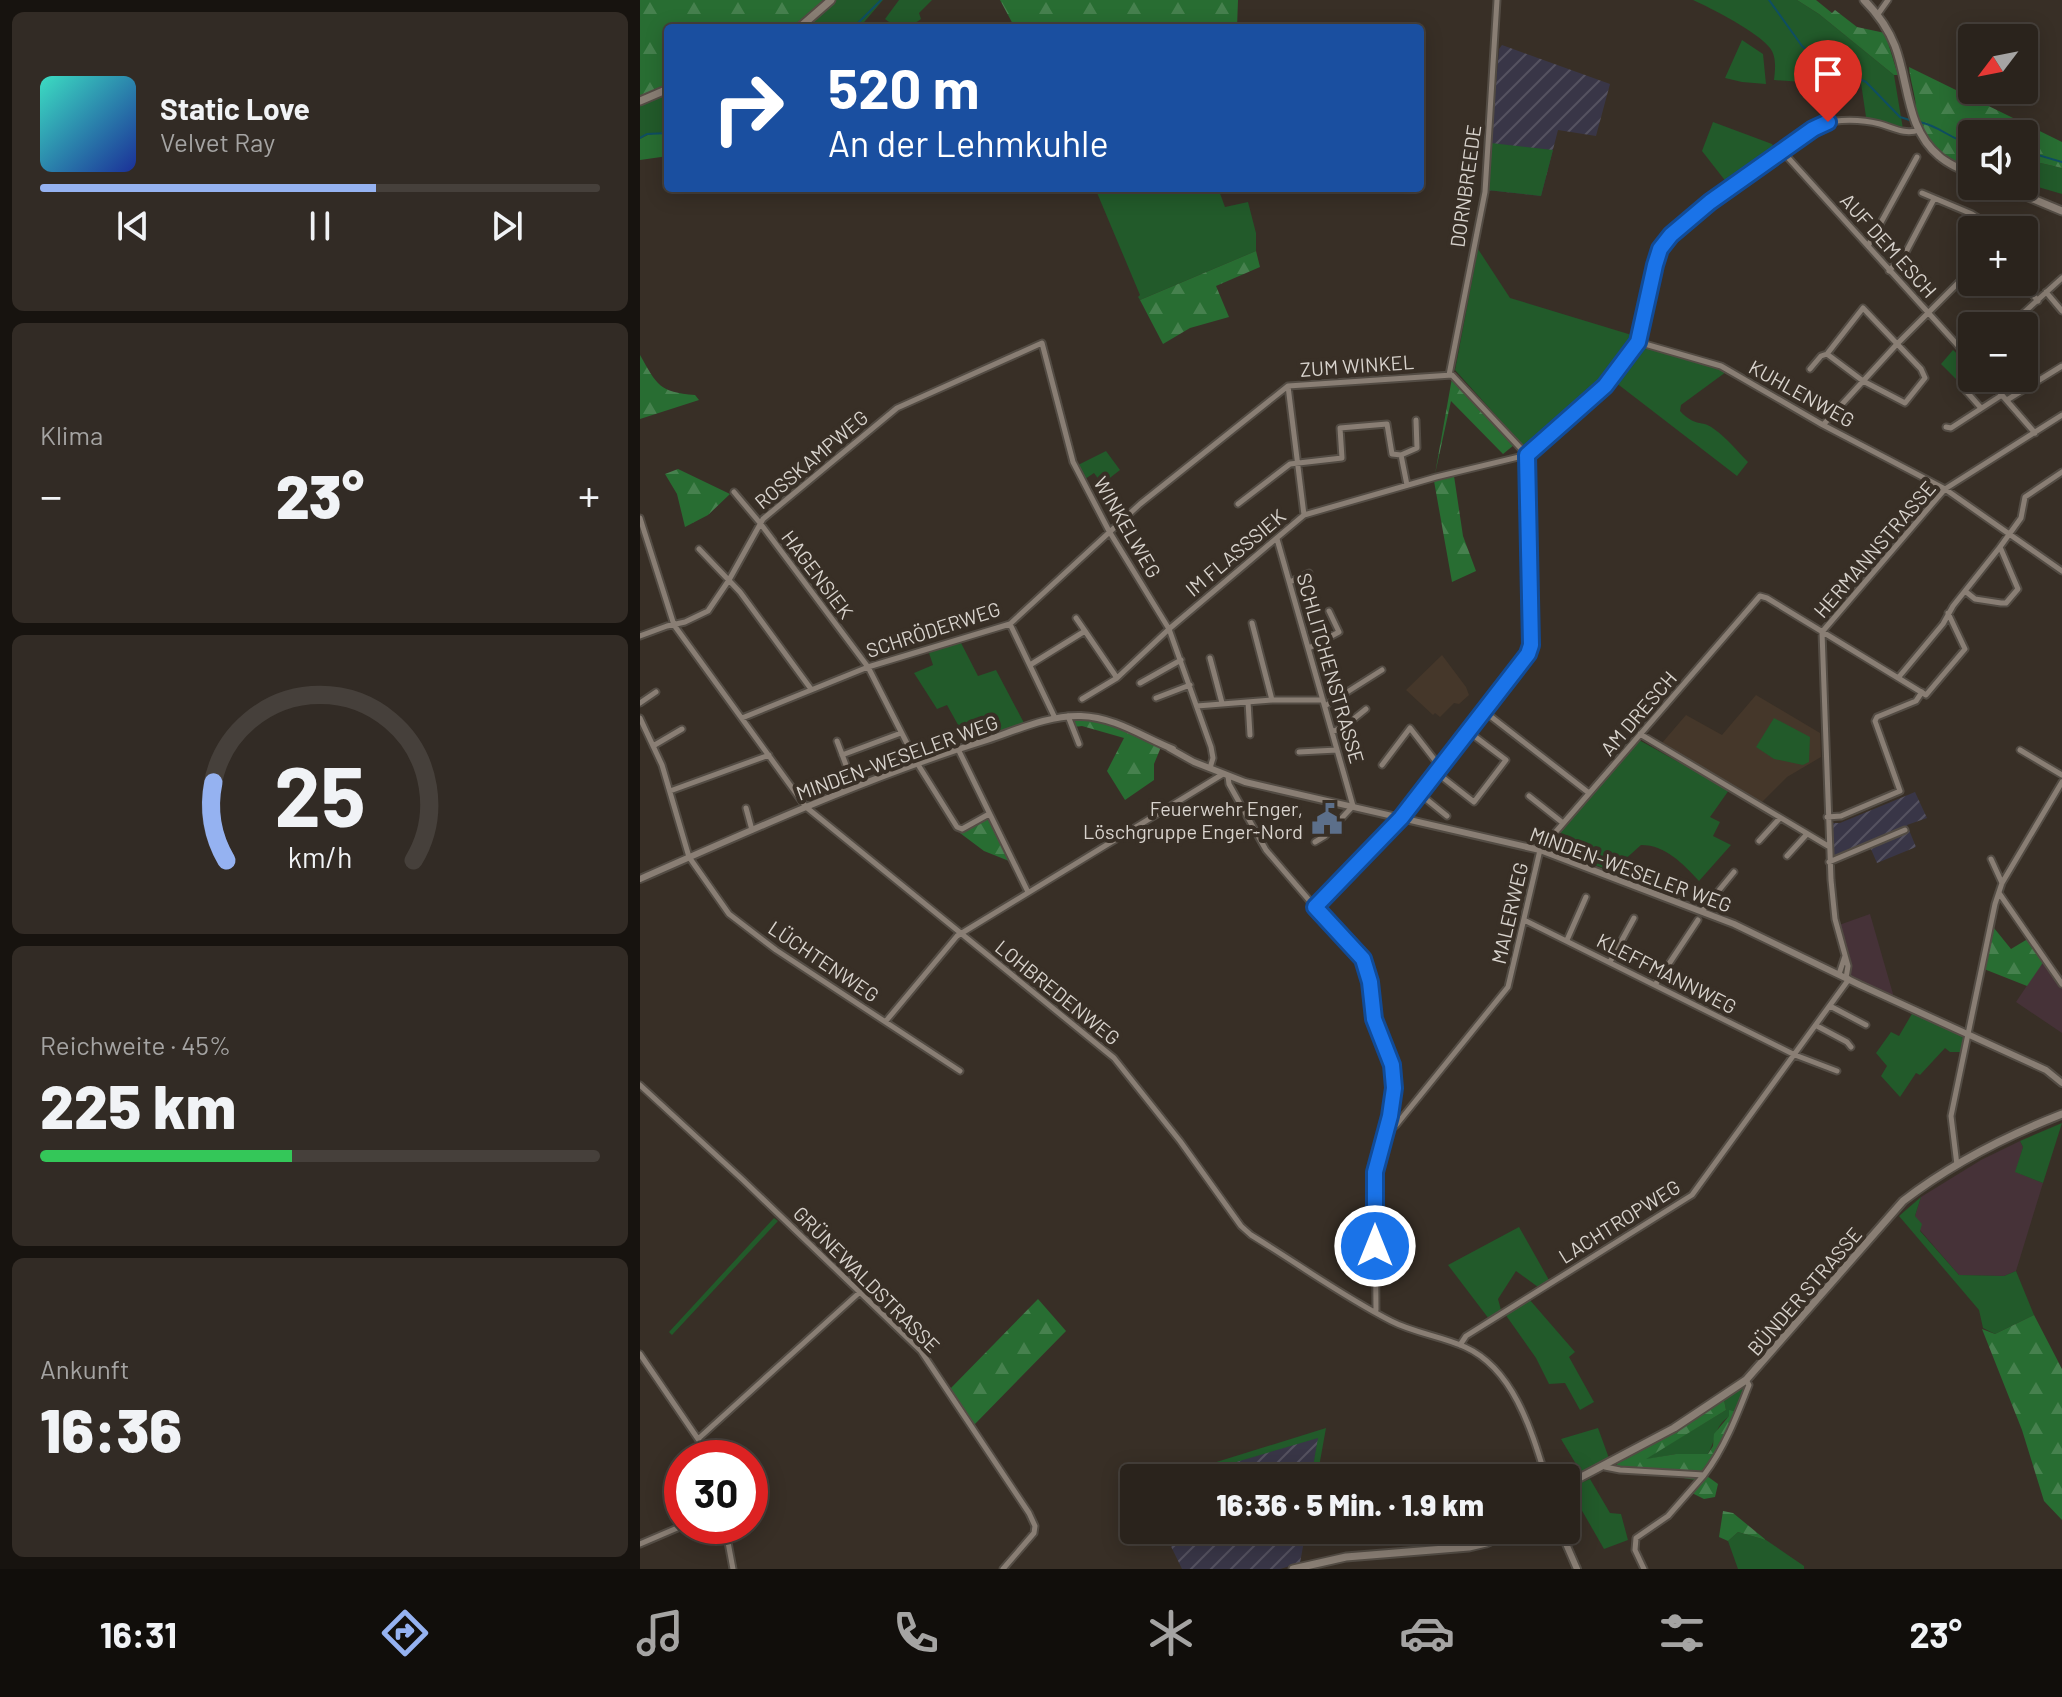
<!DOCTYPE html>
<html lang="de">
<meta charset="utf-8">
<style>
:root{--surface:#2a231c;--page:#322b25;--text:#f1f3f6;--muted:#a5a4a3;--line:#46403b;--accent:#95b2f1}
body{margin:0;font-family:Barlow,sans-serif;background:var(--page);color:var(--text);height:100vh;display:flex;flex-direction:column;font-size:30px;white-space:nowrap}
*{box-sizing:border-box;margin:0}
p{font-size:26px;color:var(--muted)}
.icon{flex:none;width:44px;height:44px;fill:none;stroke:currentColor;stroke-width:2;stroke-linecap:round;stroke-linejoin:round}
.map{position:relative;flex:1;overflow:hidden}
.drawer{display:flex;flex-direction:column;gap:12px;padding:12px;background:#17130f;width:640px}
.drawer>*{flex:none}
.guide{position:absolute;left:24px;top:24px;width:760px;height:168px;border-radius:8px;box-shadow:0 4px 20px #0003,0 0 0 2px var(--line);background:#1a4fa0;color:#fff;overflow:hidden}
.needle{width:52px;rotate:238deg}
.tools{position:absolute;left:1318px;top:24px;display:grid;gap:16px}
.tools a{display:grid;place-items:center;width:80px;height:80px;border-radius:8px;background:var(--surface);box-shadow:0 4px 20px #0003,0 0 0 2px var(--line);font-size:40px}
.speed{position:absolute;left:24px;top:1440px;display:flex;gap:16px;font-size:40px;font-weight:700;text-align:center}
.speed>*{display:grid;place-content:center;width:104px;height:104px;border-radius:50%;background:var(--surface);box-shadow:0 4px 20px #0003,0 0 0 2px var(--line);line-height:1}
.speed .limit{border:12px solid #d22;background:#fff;color:#111}
.pin{position:absolute;display:grid;place-items:center;width:68px;height:68px;color:#fff;margin:-82px -34px;border-radius:50% 50% 50% 0;rotate:-45deg;box-shadow:0 0 8px #0007}
.pin .icon{rotate:45deg}
.me{position:absolute;width:88px;margin:-44px;rotate:0deg;stroke-linejoin:round;filter:drop-shadow(0 0 6px #0008)}
.turn{display:flex;align-items:center;gap:28px;height:168px;padding:0 32px;font-size:36px}
.turn .icon{width:104px;height:104px;stroke-width:2.5}
.turn b{display:block;font-size:56px;line-height:68px}
.big{font-size:60px;font-weight:800;line-height:1.1}
.drawer .widget{flex:1;display:flex;flex-direction:column;justify-content:center;gap:12px;min-width:0;padding:0 28px;border-radius:12px;background:var(--page)}
.drawer .dial{align-items:center;gap:0}
.dial svg{height:208px;overflow:visible;fill:none;stroke:var(--line);stroke-width:7;stroke-linecap:round;text-anchor:middle}
.dial text{fill:var(--text);stroke:none}
.song{display:flex;align-items:center;gap:24px}
.cover{width:96px;height:96px;border-radius:12px;background:linear-gradient(135deg,hsl(170 70% 55%),hsl(230 70% 35%))}
.played{height:8px;border-radius:4px;background:linear-gradient(90deg,var(--accent) 60%,var(--line) 60%)}
.keys{display:flex;justify-content:space-around;direction:ltr}
.heat{display:flex;justify-content:space-between;align-items:center;font-size:44px;direction:ltr}
.charge{height:12px;border-radius:6px;background:linear-gradient(90deg,#34c759 45%,var(--line) 0)}
.trip{position:absolute;left:480px;top:1464px;width:460px;height:80px;border-radius:8px;background:var(--surface);box-shadow:0 4px 20px #0003,0 0 0 2px var(--line);font-weight:800;line-height:80px;text-align:center}
.tabs{display:flex;height:128px;justify-content:space-around;align-items:center;background:#110e0b;color:var(--muted)}
.tabs .icon{width:56px;height:56px}
.tabs .current{color:var(--accent)}
.tabs b{font-size:36px;color:var(--text)}
main{display:flex;flex:1;min-height:0}
.map>svg:first-child{display:block}
</style>
<main>
<section class="drawer">
<div class="widget">
<div class="song"><i class="cover"></i><div><b>Static Love</b><p>Velvet Ray</p></div></div>
<div class="played"></div>
<div class="keys"><svg class="icon" aria-label="previous" viewBox="0 0 24 24"><path d="M18 5L8 12l10 7zM5 5v14"/></svg><svg class="icon" aria-label="pause" viewBox="0 0 24 24"><path d="M8 5v14M16 5v14"/></svg><svg class="icon" aria-label="next" viewBox="0 0 24 24"><path d="M6 5l10 7-10 7zM19 5v14"/></svg></div>
</div>
<div class="widget"><p>Klima</p>
<div class="heat"><a>−</a><b class="big">23°</b><a>+</a></div>
</div>
<div class="widget dial"><svg viewBox="0 0 100 80">
<path d="M14 69A42 42 0 1 1 86 69"/>
<path d="M14 69A42 42 0 0 1 9 39" stroke="#95b2f1"/>
<text x="50" y="56" font-size="32" font-weight="700">25</text>
<text x="50" y="72" font-size="11">km/h</text>
</svg></div>
<div class="widget"><p>Reichweite · 45%</p><b class="big">225 km</b><div class="charge"></div></div>
<div class="widget"><p>Ankunft</p><b class="big">16:36</b></div>
</section>
<div class="map">
<svg width="1422" height="1569" viewBox="0 0 1422 1569">
<defs>
<pattern id="industrial-furrows" width="10" height="10" patternUnits="userSpaceOnUse" patternTransform="scale(2)"><rect width="10" height="10" fill="#393647"/><path d="M-1 1l2-2M0 10L10 0M9 11l2-2" fill="none" stroke="#555260"/></pattern>
<pattern id="forest-firs" width="22" height="20" patternUnits="userSpaceOnUse" patternTransform="scale(2)"><rect width="22" height="20" fill="#286d32"/><path d="M5 1l3.5 6h-7zM16 11l3.5 6h-7z" fill="#46814e"/></pattern>
</defs>
<rect width="100%" height="100%" fill="#382f26"/>
<path fill="#463238" d="M1230 914 1253 994 1250 1001 1199 979 1198 974 1205 954 1199 925Z
M1404 960 1422 987V1033L1376 1002Z
M1380 1141 1383 1147 1376 1172 1403 1183 1376 1271 1364 1276 1319 1275 1280 1230 1275 1216 1281 1197 1341 1160Z"/>
<path fill="url(#industrial-furrows)" d="M862 45 970 84 956 136 918 130 901 196 847 190 859 49Z
M1275 792 1287 818 1267 825 1276 847 1237 863 1230 847 1192 864 1190 823H1200Z
M679 1437 671 1478H542L605 1458Z
M523 1530H666L660 1563 640 1569H542Z"/>
<path fill="#45372a" d="M802 655 826 687 829 695 819 704 814 703 800 717 795 713 793 715 766 690Z
M1116 695 1180 733 1181 757 1147 777 1121 803 1022 743 1046 715 1082 735Z"/>
<path fill="#225a2a" d="M195 0H243L219 28H164Z
M259 0H292L279 13 281 19C266 30 259 30 245 19Z
M1053 0H1157L1179 14 1254 75 1263 129 1226 117 1221 83 1191 67 1180 99 1163 98V82L1134 80C1135 70 1137 57 1130 48 1118 32 1071 8 1053 0Z
M1102 40 1123 54 1126 84 1102 82 1085 78Z
M28 92V131L8 135 0 139V103Z
M1073 122 1132 144 1135 149 1087 183 1062 151Z
M851 143 913 150 901 196 847 190Z
M1384 159 1422 168V194L1384 183Z
M455 188H578L585 207 608 202 616 233V251L500 300 498 297 500 295Z
M838 249 870 298 995 336 961 385 887 450 815 370Z
M1004 348 1072 364 1086 372 1041 405 1040 411C1056 428 1061 419 1074 429 1087 438 1097 451 1108 462L1097 476 975 382 997 351Z
M1313 350 1332 367V378H1337L1327 390 1301 364Z
M466 451 480 470 462 484 454 473 445 479 438 465Z
M320 641 338 676 356 670 384 723 327 741 307 705 297 709 274 673 293 665 288 650Z
M1134 718 1170 737 1169 762 1163 765 1134 759 1116 747Z
M999 740 1089 790 1070 817 1080 822 1073 836 1091 845 1059 881C1043 864 1026 845 1001 845L972 871 904 848Z
M1273 1012 1324 1037 1321 1052H1310L1305 1048 1280 1075 1276 1073 1260 1097 1241 1076 1247 1066 1236 1053 1251 1032 1259 1036Z
M1422 1123 1403 1183 1375 1172 1383 1147 1380 1141Z
M1281 1197 1275 1216 1282 1224 1280 1231 1319 1275 1364 1276 1376 1271 1394 1315 1355 1334 1343 1328 1339 1310 1259 1216Z
M134 1218 138 1221 32 1335 29 1332Z
M879 1227 909 1280 898 1287 876 1271 858 1299 861 1310 849 1319 808 1265Z
M889 1299 935 1352 929 1357 954 1402 940 1410 925 1383 909 1384 896 1358 865 1314Z
M1107 1385 1097 1412C1073 1423 1078 1436 1068 1454H1036L1003 1460 1086 1410 1084 1400Z
M686 1428 677 1478H671L678 1438 542 1478H525Z
M958 1428 970 1461 942 1474 921 1439Z
M950 1479 970 1513 981 1514 988 1540 964 1549 929 1488Z
M1098 1532 1126 1540 1164 1566V1569H1098L1088 1541Z"/>
<path fill="url(#forest-firs)" d="M0 0H183L166 18 150 28H28V84L11 94 0 95Z
M360 0H598L597 28H375Z
M1157 0H1176L1192 13 1195 10 1217 27 1245 33 1258 75H1254L1179 14Z
M1269 67 1422 142V168L1384 159V134H1332V171C1307 160 1280 141 1276 111 1275 107 1276 103 1275 99 1273 87 1270 78 1269 67Z
M28 131V156L0 160V139L8 135Z
M616 251 620 267 576 286 589 317 550 328 523 344 500 300Z
M0 355C17 385 19 392 55 395L59 400 0 419Z
M812 378 874 445 863 454 811 401 795 474Z
M38 469 90 494 68 515 45 527 37 494 25 474Z
M814 476 823 536 836 571 812 582 794 481Z
M431 719C465 718 491 732 521 747L514 764V780L485 800 467 771 484 738 442 726 434 727Z
M344 818 350 820 369 861 344 851 320 833Z
M1354 928 1371 949 1391 937 1406 958 1387 986 1344 969Z
M398 1299 426 1331 334 1425 310 1389Z
M1394 1315 1422 1369V1520L1404 1501 1382 1430 1342 1329 1355 1334Z
M1084 1400 1086 1410 1006 1459 1036 1454H1068L1073 1446 1074 1434 1089 1416V1410L1100 1413 1086 1446 1067 1476 1078 1484 1075 1497 1064 1499 1052 1493 1062 1481 1013 1473H977V1463Z
M1083 1511 1093 1513 1126 1540 1098 1532 1088 1541 1079 1537Z"/>
<g fill="none" stroke-linecap="round" stroke-linejoin="round">
<path stroke="#0f4e62" stroke-width="2" d="M1129 0 1162 46 1178 59 1226 82 1260 117 1273 121
M213 28 241 0
M1279 122C1299 125 1312 141 1332 144
M0 138 7 134 28 133
M1384 151 1422 162"/>
<defs>
<path id="minor" d="M1238 14 1248 0
M1142 151 1332 361
M1282 193 1332 214 1357 230
M1358 230 1364 222 1375 230
M1384 236 1391 241
M1228 246 1277 157
M1249 271 1266 252 1294 199
M1382 282 1398 301
M1406 292 1422 311
M1223 308 1281 369 1285 378 1265 403 1223 381 1187 354Z
M1369 326 1422 278
M998 342 1081 366 1183 425 1305 489 1422 571
M1170 369 1181 356 1187 354
M809 375 845 192 857 0
M1347 378 1395 433
M648 386 664 515
M1326 391 1341 408
M1367 400 1422 366
M1183 425 1257 344 1332 269
M1306 427 1311 428 1362 395
M761 455 777 448 776 420
M94 492 120 523 228 667 277 763 317 827 322 829 349 814
M598 504 650 464 702 458 700 428 747 424 752 454 761 455 767 485
M0 518 34 625 166 807 474 1058 540 1141 601 1226 611 1235C657 1263 702 1296 751 1321 774 1333 801 1336 825 1347 874 1369 892 1432 906 1478
M637 539 713 806 685 836 675 842
M59 549 100 592 171 689
M650 582 669 573
M1325 591 1335 599 1361 603H1366L1378 589 1360 547
M436 618 445 631
M612 623 632 700
M370 624 415 718
M0 636 27 626 45 622 68 611 89 580 123 519 257 408 402 343 433 462 469 531 529 629 571 747 573 758 570 768
M669 648 699 632 689 611
M570 658 582 703
M390 665 445 631 477 678
M1258 678 1303 624 1313 606 1360 547 1381 518 1385 497 1422 472
M500 683 541 660
M516 698 550 685
M608 702 610 735
M0 703 16 692
M557 706 632 700H683
M685 706 742 670
M845 712 949 793
M428 716 439 744
M0 718 22 765 49 857 89 914 136 950 320 1071
M102 718 228 667 370 624 500 504 648 386 812 375 887 455 796 477 664 515 529 629 477 678 442 699
M692 732 705 726 726 709
M1000 734 1188 846
M197 741 206 765
M13 746 42 729
M318 749 388 892
M1380 750 1422 775
M659 752 697 750
M202 755 261 733
M742 765 770 728 801 768
M797 773 834 802 866 760 829 732
M588 776 589 784 626 850 675 907 720 954 726 967 734 1019 752 1065 754 1088 735 1172 736 1310
M30 791 129 755
M780 794 807 816
M889 796 923 823
M106 808 112 830
M1187 817 1201 816 1260 791 1235 721 1237 717 1276 701 1282 692
M1119 841 1140 818
M1147 856 1167 834
M1351 859 1362 883
M1189 862 1265 830
M1359 893 1422 984
M675 907 761 818 888 654 891 645 887 455 965 386 998 342 1017 258 1031 235 1070 202 1180 124C1198 119 1221 119 1240 124 1254 128 1265 135 1279 130
M1062 911 1094 872
M884 920 1155 1055 1197 1071
M927 940 946 897
M970 962 994 918
M1199 974 1205 956
M1206 978 1208 966 1195 919 1191 880 1182 632 1305 489 1422 415
M1015 985 1058 920
M1190 1006 1226 1025
M246 1021 317 936 583 774
M1177 1026 1207 1042 1211 1047
M0 1085 103 1180 281 1351 389 1513 395 1526 394 1533 363 1569
M746 1129H751L757 1124 868 987 900 850 1120 596 1127 598 1286 695 1325 649 1308 613
M1317 1165 1311 1116 1355 904 1362 883 1422 782
M820 1345 826 1336 1052 1195 1209 979
M0 1354 71 1458
M58 1439 220 1292
M965 1467 980 1470 1064 1475C1084 1449 1097 1416 1109 1385L1106 1380
M85 1526 93 1569
M0 1544 42 1526
M1004 1569 995 1550 996 1538 1028 1516 1064 1475"/>
<path id="tertiary" d="M529 748 554 762 605 782 900 850 1094 924 1220 985 1406 1070 1422 1083
M0 879C114 829 228 777 347 740 377 730 409 715 441 716 475 717 503 737 533 749
M920 1530 937 1569"/>
<path id="secondary" d="M1224 0C1238 14 1248 28 1255 46 1269 83 1266 129 1299 156 1308 164 1320 169 1332 174
M159 28 191 0
M0 101 28 89
M1362 186 1422 211
M926 1485 1034 1428 1106 1380 1263 1201C1311 1164 1366 1136 1422 1114
M653 1569 706 1557 829 1547 846 1543 873 1530"/>
</defs>
<use href="#minor" stroke="#534c44" stroke-width="9"/>
<use href="#tertiary" stroke="#534c44" stroke-width="10"/>
<use href="#secondary" stroke="#534c44" stroke-width="11"/>
<use href="#minor" stroke="#897e74" stroke-width="5"/>
<use href="#tertiary" stroke="#897e74" stroke-width="6"/>
<use href="#secondary" stroke="#897e74" stroke-width="7"/>
</g>
<g fill="none" stroke-linecap="round" stroke-linejoin="round">
<defs>
<path id="route" d="M735 1246V1172L750 1116 754 1088 752 1065 734 1019 730 982 723 959 675 907 761 818 888 654 891 645 887 455 965 386 998 342 1015 265 1020 249 1031 235 1070 202 1173 129 1188 122"/>
</defs>
<use href="#route" stroke="#114b97" stroke-width="20"/>
<use href="#route" stroke="#1a73e8" stroke-width="14"/>
</g>
<defs>
<symbol id="civic-bare" viewBox="-9 -9 18 18"><path d="M-.6-6.5H3V-4.5H.6V-3L4-1V1h2V6H-6V1h2V-1L-.6-3ZM-1.2 2.5V6h2.4V2.5Z" fill="#5c6f8a" stroke="#382f26" stroke-width="2.5" paint-order="stroke"/></symbol>
</defs>
<g fill-rule="evenodd">
<use href="#civic-bare" x="665" y="797" width="44" height="44"/>
</g>
<g text-anchor="middle" dominant-baseline="central" stroke-width="8" stroke-linejoin="round" paint-order="stroke">
<g font-size="20" fill="#d8d3cd" stroke="#382f26">
<text transform="translate(825 186) rotate(-82)">DORNBREEDE</text>
<text transform="translate(1249 245) rotate(48)">AUF DEM ESCH</text>
<text transform="translate(717 365) rotate(-4)">ZUM WINKEL</text>
<text transform="translate(1162 393) rotate(29)">KUHLENWEG</text>
<text transform="translate(171 459) rotate(-40)">ROSSKAMPWEG</text>
<text transform="translate(488 527) rotate(60)">WINKELWEG</text>
<text transform="translate(1234 549) rotate(-49)">HERMANNSTRASSE</text>
<text transform="translate(595 552) rotate(-40)">IM FLASSSIEK</text>
<text transform="translate(178 574) rotate(53)">HAGENSIEK</text>
<text transform="translate(293 629) rotate(-18)">SCHRÖDERWEG</text>
<text transform="translate(691 668) rotate(74)">SCHLITCHENSTRASSE</text>
<text transform="translate(998 713) rotate(-49)">AM DRESCH</text>
<text transform="translate(257 757) rotate(-20)">MINDEN-WESELER WEG</text>
<text transform="translate(991 869) rotate(20)">MINDEN-WESELER WEG</text>
<text transform="translate(869 913) rotate(-77)">MALERWEG</text>
<text transform="translate(184 961) rotate(34)">LÜCHTENWEG</text>
<text transform="translate(1027 973) rotate(27)">KLEFFMANNWEG</text>
<text transform="translate(418 992) rotate(39)">LOHBREDENWEG</text>
<text transform="translate(979 1221) rotate(-32)">LACHTROPWEG</text>
<text transform="translate(227 1279) rotate(45)">GRÜNEWALDSTRASSE</text>
<text transform="translate(1164 1291) rotate(-49)">BÜNDER STRASSE</text>
</g>
<g font-size="20" fill="#d8d3cd" stroke="#382f26" text-anchor="end">
<text x="663" y="808">Feuerwehr Enger,<tspan x="663" dy="23">Löschgruppe Enger-Nord</tspan></text>
</g>
</g>
</svg>
<div class="tools">
<a><svg class="needle" viewBox="-14 -14 28 28"><path d="M0-13l5 13h-10z" fill="#e53935"/><path d="M0 13l5-13h-10z" fill="#a5a4a3"/></svg></a>
<a><svg class="icon" aria-label="sound" viewBox="0 0 24 24"><path d="M4 9h4l5-4v14l-5-4H4zM17 9q2 3 0 6"/></svg></a>
<a>+</a>
<a>−</a>
</div>
<div class="speed"><div class="limit">30</div></div>
<div class="pin" style="left:1188px;top:122px;background:#d93025"><svg class="icon" aria-label="arrive" viewBox="0 0 24 24"><path d="M6 21V4h12l-3 4 3 4H6"/></svg></div>
<svg class="me" style="left:735px;top:1246px" viewBox="-20 -20 40 40"><circle r="17" fill="#1a73e8" stroke="#fff" stroke-width="3"/><path d="M0-11L8 9 0 5-8 9z" fill="#fff"/></svg>
<div class="trip">16:36 · 5 Min. · 1.9 km</div>
<div class="guide">
<div class="turn"><svg class="icon" aria-label="right" viewBox="0 0 24 24"><path d="M7 20v-9h11M14 6l5 5-5 5"/></svg><div><b>520 m</b>An der Lehmkuhle</div></div>
</div>
</div>
</main>
<nav class="tabs">
<b>16:31</b>
<svg class="icon current" aria-label="directions" viewBox="0 0 24 24"><path d="M12 3l9 9-9 9-9-9zM9 14v-3h6M13 9l2 2-2 2"/></svg>
<svg class="icon" aria-label="music" viewBox="0 0 24 24"><path d="M9 18V5l10-2v13"/><circle cx="6" cy="18" r="3"/><circle cx="16" cy="16" r="3"/></svg>
<svg class="icon" aria-label="phone" viewBox="0 0 24 24"><path d="M5 4h4l2 5-3 2q2 4 5 5l2-3 5 2v4C11 20 4 13 5 4z"/></svg>
<svg class="icon" aria-label="climate" viewBox="0 0 24 24"><path d="M12 3v18M4 7l16 10M4 17L20 7"/></svg>
<svg class="icon" aria-label="car" viewBox="0 0 24 24"><path d="M5 17H2v-5l4-1 3-4h7l3 4 3 1v5h-3M9 17h6M6 11h13"/><circle cx="7" cy="17" r="2"/><circle cx="17" cy="17" r="2"/></svg>
<svg class="icon" aria-label="filters" viewBox="0 0 24 24"><path d="M4 7h16M4 17h16"/><circle cx="9" cy="7" r="2"/><circle cx="15" cy="17" r="2"/></svg>
<b>23°</b>
</nav>
